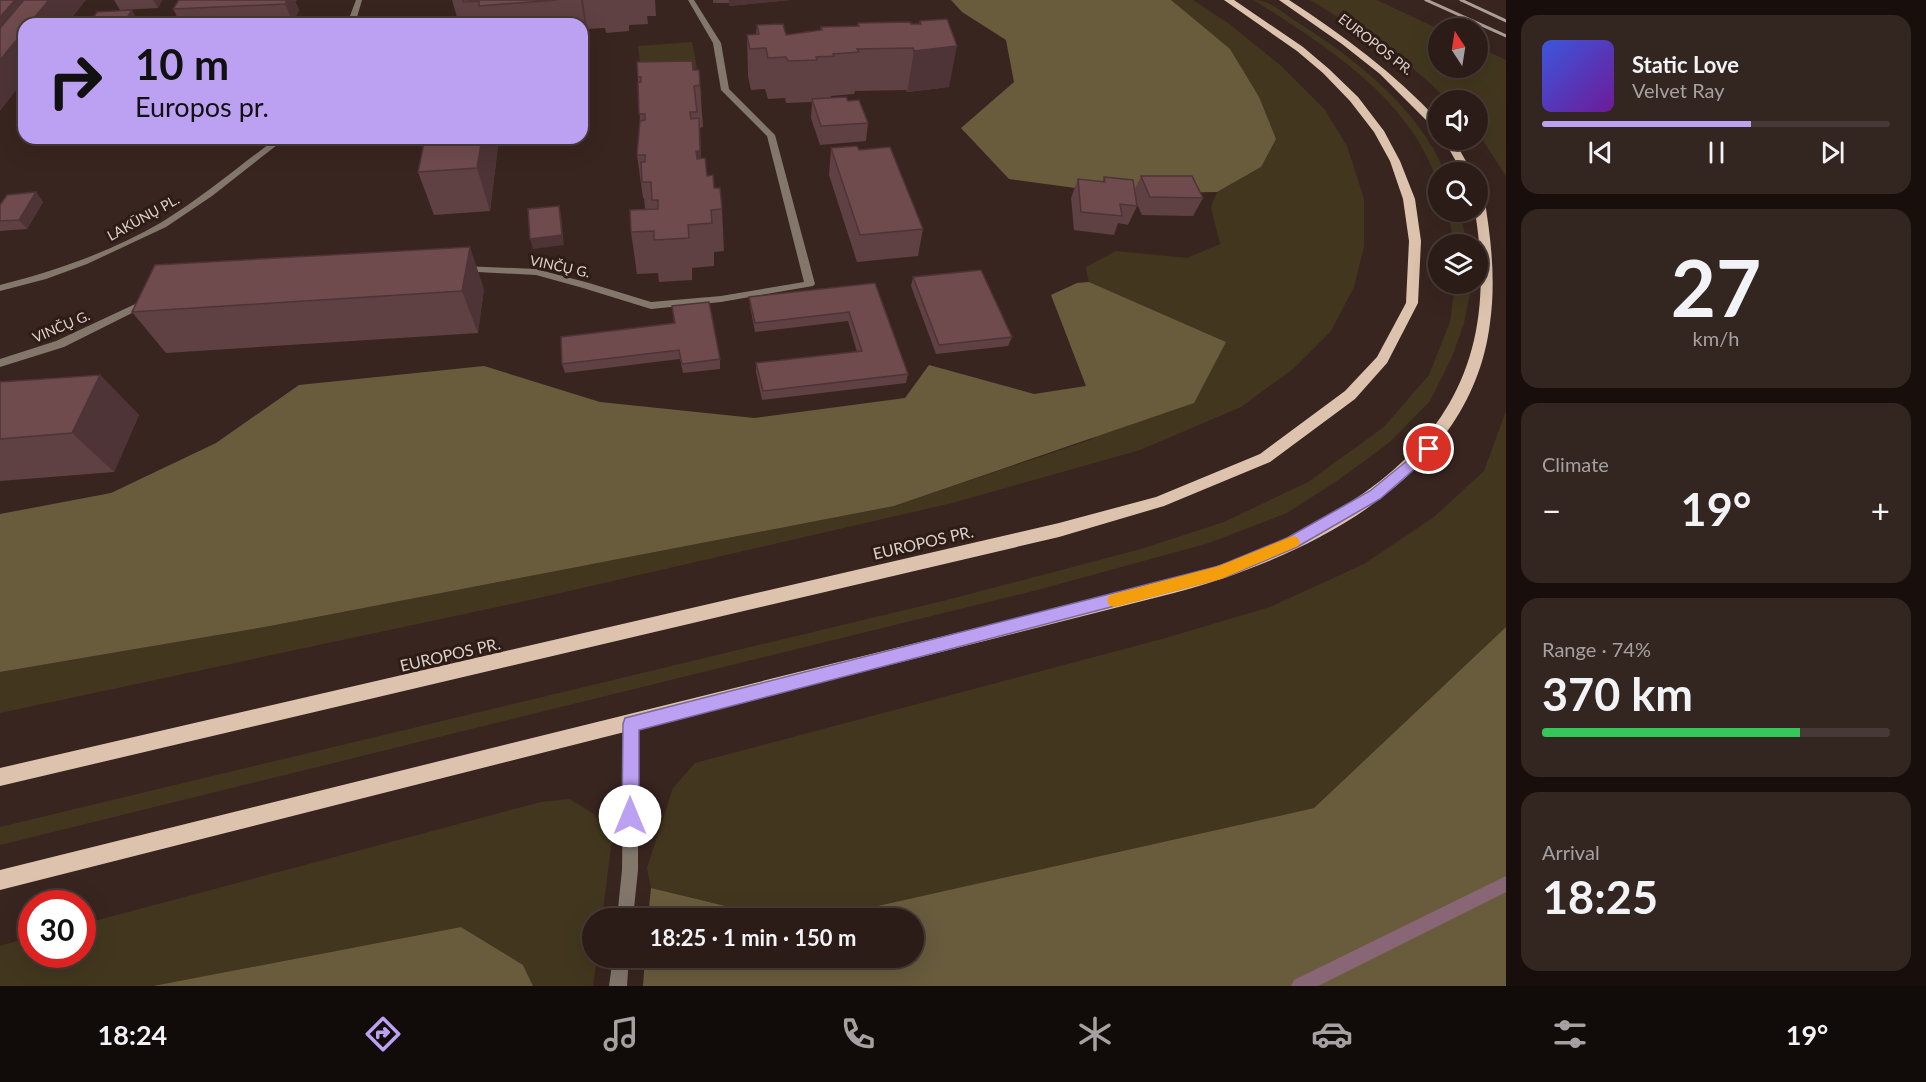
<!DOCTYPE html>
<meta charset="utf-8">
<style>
:root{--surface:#2b1c17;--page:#332520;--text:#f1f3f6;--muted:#a6a1a1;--line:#473a36;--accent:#bca0f2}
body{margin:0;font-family:Lato,sans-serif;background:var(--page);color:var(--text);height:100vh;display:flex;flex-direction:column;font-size:22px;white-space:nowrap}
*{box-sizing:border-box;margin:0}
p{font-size:20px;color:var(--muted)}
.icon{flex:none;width:33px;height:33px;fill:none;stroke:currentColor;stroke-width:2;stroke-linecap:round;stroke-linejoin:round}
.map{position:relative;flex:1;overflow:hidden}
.sheet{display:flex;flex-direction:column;gap:15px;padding:15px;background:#180f0d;width:420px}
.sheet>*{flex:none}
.guide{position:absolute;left:18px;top:18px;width:570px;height:126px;border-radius:18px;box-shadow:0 6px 24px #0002,0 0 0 2px var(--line);background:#bca0f2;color:#111;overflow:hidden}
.needle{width:39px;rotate:348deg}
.fabs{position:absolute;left:1428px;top:18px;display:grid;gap:12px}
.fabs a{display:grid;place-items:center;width:60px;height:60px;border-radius:50%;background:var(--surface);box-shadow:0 6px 24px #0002,0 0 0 2px var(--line);font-size:30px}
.speed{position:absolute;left:18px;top:890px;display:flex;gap:12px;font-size:30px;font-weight:700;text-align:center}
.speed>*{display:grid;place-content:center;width:78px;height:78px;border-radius:50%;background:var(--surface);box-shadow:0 6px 24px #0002,0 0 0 2px var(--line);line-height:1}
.speed .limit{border:9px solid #d22;background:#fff;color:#111}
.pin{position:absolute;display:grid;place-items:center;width:51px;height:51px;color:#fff;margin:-26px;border:3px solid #fff;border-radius:50%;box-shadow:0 2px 6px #0007}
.me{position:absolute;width:66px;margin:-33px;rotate:0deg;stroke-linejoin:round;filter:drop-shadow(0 0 4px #0008)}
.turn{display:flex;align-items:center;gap:21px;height:126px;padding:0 18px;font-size:27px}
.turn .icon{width:78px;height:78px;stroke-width:2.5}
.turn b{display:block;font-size:42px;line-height:51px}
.big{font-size:45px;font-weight:700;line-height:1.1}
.sheet .card{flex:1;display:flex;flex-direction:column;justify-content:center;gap:9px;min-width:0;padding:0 21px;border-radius:18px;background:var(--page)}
.sheet .dial{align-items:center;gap:0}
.dial b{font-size:78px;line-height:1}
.song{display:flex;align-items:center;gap:18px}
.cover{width:72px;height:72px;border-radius:9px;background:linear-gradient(135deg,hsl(230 70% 55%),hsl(280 70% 35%))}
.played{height:6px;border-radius:3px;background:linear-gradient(90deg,var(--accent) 60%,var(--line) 60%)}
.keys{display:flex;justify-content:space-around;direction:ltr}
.heat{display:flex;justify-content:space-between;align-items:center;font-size:33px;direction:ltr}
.charge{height:9px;border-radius:4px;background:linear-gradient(90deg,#34c759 74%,var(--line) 0)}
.trip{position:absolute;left:582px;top:908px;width:342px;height:60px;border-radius:30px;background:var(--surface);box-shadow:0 6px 24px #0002,0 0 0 2px var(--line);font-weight:700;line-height:60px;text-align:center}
.tabs{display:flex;height:96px;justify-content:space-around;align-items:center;background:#110b09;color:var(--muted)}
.tabs .icon{width:42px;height:42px}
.tabs .selected{color:var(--accent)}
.tabs b{font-size:27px;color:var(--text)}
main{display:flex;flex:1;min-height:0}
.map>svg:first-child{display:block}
</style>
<main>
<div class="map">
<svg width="1506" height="986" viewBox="0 0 1506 986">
<rect width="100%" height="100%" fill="#39251f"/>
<path fill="#42371e" d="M1171 0H1193L1228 23 1280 65 1325 110 1347 146 1364 199V246L1354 287 1331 331 1293 369 1241 407 1140 450 952 503 530 600 0 713V672L270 626 894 506 1090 440 1226 342 1089 282 1086 267 1116 251 1187 258 1220 244 1211 207 1217 192 1261 167 1176 4Z
M1254 0C1269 0 1282 12 1294 20 1354 58 1416 105 1445 172H1438V184C1411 98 1325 46 1254 0Z
M1310 0H1377L1438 29V68H1478V47L1506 60V176L1478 133V100H1447C1409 59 1357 29 1310 0Z
M692 42 702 95 644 99 638 46Z
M1448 212H1460L1467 244H1454Z
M1455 284H1472L1464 323 1452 357 1430 401 1390 442 1337 481 1287 513 1209 543 1041 589 0 845V827L951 599 1141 549 1224 522 1308 482 1384 427 1429 375 1450 322Z
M1506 411V627L1314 808 824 918H775L651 888 647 868 673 788 695 763 1162 639 1270 607 1364 564 1434 517 1484 471Z
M569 799 594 814 612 840 602 918H592V957H597L593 986H533L523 965 461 927 153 986H0V946L31 937 32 954H82L83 924 541 802Z"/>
<path fill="#695c3d" d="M951 0H1171L1230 49 1259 97 1276 139 1261 167 1217 192 1120 194 1009 179 961 128 1014 82 1006 40 962 12Z
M1089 282 1226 342 1194 403 894 506 270 626 0 672V514L111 493 216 443 299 385 484 366 600 402 754 418 905 398 929 365 1034 394 1086 386 1051 295 1077 283Z
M1506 627V986H643L645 957H914V918H824L1314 808Z
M651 888 775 918H648Z
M461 927 523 965 533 986H153Z"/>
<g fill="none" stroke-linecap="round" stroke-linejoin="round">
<path fill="#886676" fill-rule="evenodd" d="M1506 876V892L1318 986H1291L1294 980Z"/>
<path fill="#83776c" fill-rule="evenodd" d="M356 0H362L355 24H347Z
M688 0H694L721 43 729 89 775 135 815 284 813 286 721 302 651 309 583 288 536 275 459 271V267L462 266 536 269 589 283 651 302 721 296 804 282 767 136 721 90 713 43Z
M277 138H286L212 196 166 227 87 264 46 279 0 291V285C56 271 112 251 162 222 203 197 239 166 277 138Z
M146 299 151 302 150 304 64 347 0 367V359L56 341Z
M631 717 636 719 638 724V870L633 918H617L622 870 624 724 626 719Z
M613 957H629L627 986H609Z"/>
<path fill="#ddc3ad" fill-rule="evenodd" d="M1224 0H1234L1303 47 1329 69 1358 97 1384 131 1400 161 1415 199 1421 241 1418 303 1387 363 1355 399 1270 462 1164 506 1059 537 0 786V768L1059 523 1156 497 1260 454 1345 391 1377 357 1406 303 1409 241 1403 199 1390 161 1374 132 1350 101 1323 73 1297 51Z
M1279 0H1289C1343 35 1394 73 1438 120V129L1434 128 1380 74 1342 44Z
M1444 140H1454L1472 172H1462Z
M1478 193 1484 196C1491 239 1496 279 1490 323 1471 478 1308 557 1174 593L0 890V870L1174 579C1226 565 1274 546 1321 520 1448 449 1499 357 1475 212H1478Z"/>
<path stroke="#ad9e99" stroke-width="3" d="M1426 0 1506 36
M1461 0 1506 21"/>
</g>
<path fill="#5f4043" d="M114 0H162L158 8 120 10Z
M179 0H297L295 1 299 10 293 22 241 24H181L173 9Z
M452 0H655L656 16H647L648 24 629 25V31L606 33 605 28 587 29V39H582V24H459Z
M713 0H790L729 6V3H713Z
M920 21 949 87 907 92 906 90 855 91 854 94 831 96V98L848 101 868 123 866 141 820 145 811 118 812 102 786 103 785 98 768 99 765 89 751 90 748 76 747 35 756 34 757 25 786 35 820 31 821 27 857 26 858 23 911 24H919Z
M637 62 693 70 700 85 703 127 700 128 701 159 707 176 714 188 722 209 724 251 714 252V266L692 268V280L659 282 658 273 637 274 631 232 645 209 644 198H643L637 155 640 121Z
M425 138H499L490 211 434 215 418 172Z
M831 148 859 150 923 229 918 256 857 262 829 175Z
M1141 176 1203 198 1193 216 1142 215 1136 202 1137 206 1128 225 1118 223 1114 235 1074 230 1071 198 1078 179 1102 182 1104 177 1134 191Z
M36 192 43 202 27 229 0 231V205Z
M913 277 1012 337 1008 346 936 354 911 286Z
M875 283 908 374 906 383 762 400 756 372V363L857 352 848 321 755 332 750 306 749 297Z
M484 289 478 333 166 353 132 312Z
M672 306 720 359V369L683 373 680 359 565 373 562 364 674 323Z
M100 375 139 415 114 472 0 481V382Z"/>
<path fill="#4e3437" d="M15 0H86L67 24H24V80L0 111V17Z
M153 0H162L158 8Z
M287 0H294L299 10 293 22 285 4Z
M581 0H583L587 29V39Z
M729 0H790L729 6Z
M132 10 140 24H123Z
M957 46 949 87 907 92 914 51Z
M699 118 701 160 702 193 696 151Z
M482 138H499L490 211 477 168Z
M36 192 43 202 27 229 19 220Z
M559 206 561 215 564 245 533 249 530 239Z
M470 247 484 289 478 333 462 291Z
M100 375 139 415 114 472 72 433Z"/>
<path fill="#6f4b4e" stroke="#4e3437" stroke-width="1.5" d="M0 0H15L0 17Z
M24 0H49L29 24H24V31L0 60V28Z
M179 0H287L285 4 173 9Z
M463 0H557L479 6V1L463 2Z
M132 10 123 24H89L97 12Z
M947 19 957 46 914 51 913 48 857 49 859 52 833 54 834 56 816 57 817 60 788 61 786 57 768 58 766 48 750 49 747 35 759 34 757 25 783 24 786 35 822 30 821 27 859 26 858 23 910 22 911 24H921L920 21Z
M692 61 693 70H699L700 85 694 86 697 112H690L691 119 699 118 700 151H696L697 159 705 158 707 176 713 175 714 188H720L722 209 711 210 712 223 688 225 689 238 654 240V231L631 232 630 210 658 209V200H652L651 182H642L641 162H645V155H637L640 121 645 120V114H639L638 82H641V77H638L637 62Z
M846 97 848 101 859 100 868 123 821 126 812 99Z
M425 138H482L477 168 418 172Z
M857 146 859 150 890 147 923 229 860 235 831 148Z
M1141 176H1192L1203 198 1150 197Z
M1104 177 1133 180 1137 206 1120 204 1122 216 1081 212 1078 179 1105 182Z
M36 192 19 220 0 221V205L7 195Z
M559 206 562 235 530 239 528 209Z
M470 247 462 291 132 312 155 265Z
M981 270 1012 337 939 345 913 277Z
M875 283 908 374 763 391 756 363 862 351 849 312 755 323 749 297Z
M709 302 720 359 682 364 679 350 562 364 561 337 675 323 672 306Z
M100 375 72 433 0 439V382Z"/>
<path fill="#bca0f2" stroke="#7a689d" stroke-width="1.5" d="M1429 443 1434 445 1436 449 1434 452 1380 499 1297 547 1226 577 639 730V816L637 822 630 824 624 822 622 816 623 724 625 718 1219 566 1287 538 1370 491Z"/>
<path fill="#f59e0b" d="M1293 536 1298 538 1300 542 1298 546 1221 579 1114 607 1109 605 1107 600 1109 596 1114 594 1219 566Z"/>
<g text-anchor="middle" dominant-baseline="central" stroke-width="6" stroke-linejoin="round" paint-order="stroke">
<g font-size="14" fill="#ded1cd" stroke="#2e1c16">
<text transform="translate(1376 44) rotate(38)">EUROPOS PR.</text>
<text transform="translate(143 217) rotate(-29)">LAKŪNŲ PL.</text>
<text transform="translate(560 266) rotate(12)">VINČŲ G.</text>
<text transform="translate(61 326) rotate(-23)">VINČŲ G.</text>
</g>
<g font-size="16" fill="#ded1cd" stroke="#2e1c16">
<text transform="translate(923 542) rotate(-13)">EUROPOS PR.</text>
<text transform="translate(450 654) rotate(-13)">EUROPOS PR.</text>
</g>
</g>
</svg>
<div class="fabs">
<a><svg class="needle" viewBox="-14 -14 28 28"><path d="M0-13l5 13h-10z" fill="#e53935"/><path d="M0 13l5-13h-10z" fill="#a6a1a1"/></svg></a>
<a><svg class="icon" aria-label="sound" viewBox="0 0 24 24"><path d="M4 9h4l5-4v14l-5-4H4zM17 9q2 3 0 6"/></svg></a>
<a><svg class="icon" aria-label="search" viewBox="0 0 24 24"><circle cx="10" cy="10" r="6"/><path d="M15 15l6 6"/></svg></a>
<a><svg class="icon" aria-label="layers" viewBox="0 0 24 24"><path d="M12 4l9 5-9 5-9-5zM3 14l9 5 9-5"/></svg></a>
</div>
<div class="speed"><div class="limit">30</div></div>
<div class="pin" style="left:1429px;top:449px;background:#d93025"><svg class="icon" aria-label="arrive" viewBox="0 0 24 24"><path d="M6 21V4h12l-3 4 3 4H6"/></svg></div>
<svg class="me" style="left:630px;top:816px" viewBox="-20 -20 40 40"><circle r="19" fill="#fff"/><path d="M0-13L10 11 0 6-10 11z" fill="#bca0f2"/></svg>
<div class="trip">18:25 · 1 min · 150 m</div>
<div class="guide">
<div class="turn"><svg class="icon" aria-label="right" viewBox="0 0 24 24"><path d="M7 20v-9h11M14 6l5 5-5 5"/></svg><div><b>10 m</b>Europos pr.</div></div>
</div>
</div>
<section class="sheet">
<div class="card">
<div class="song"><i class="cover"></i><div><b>Static Love</b><p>Velvet Ray</p></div></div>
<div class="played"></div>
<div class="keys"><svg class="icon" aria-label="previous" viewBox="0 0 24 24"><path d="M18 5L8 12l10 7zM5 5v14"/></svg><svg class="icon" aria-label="pause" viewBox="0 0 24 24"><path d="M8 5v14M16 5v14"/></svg><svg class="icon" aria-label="next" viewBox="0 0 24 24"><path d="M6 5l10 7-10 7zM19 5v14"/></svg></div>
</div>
<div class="card dial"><b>27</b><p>km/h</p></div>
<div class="card"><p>Climate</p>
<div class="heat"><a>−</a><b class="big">19°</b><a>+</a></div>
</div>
<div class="card"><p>Range · 74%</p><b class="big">370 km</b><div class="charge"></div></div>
<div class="card"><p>Arrival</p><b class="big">18:25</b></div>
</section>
</main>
<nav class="tabs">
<b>18:24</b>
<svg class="icon selected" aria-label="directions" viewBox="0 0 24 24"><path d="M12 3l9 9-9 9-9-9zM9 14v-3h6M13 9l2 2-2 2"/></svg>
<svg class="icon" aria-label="music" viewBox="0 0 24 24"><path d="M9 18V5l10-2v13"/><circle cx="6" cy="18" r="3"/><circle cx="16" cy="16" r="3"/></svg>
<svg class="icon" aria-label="phone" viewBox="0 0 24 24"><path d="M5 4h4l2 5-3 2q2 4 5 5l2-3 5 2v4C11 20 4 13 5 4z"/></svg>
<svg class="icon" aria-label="climate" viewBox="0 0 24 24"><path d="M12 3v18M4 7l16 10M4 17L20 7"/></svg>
<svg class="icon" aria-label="car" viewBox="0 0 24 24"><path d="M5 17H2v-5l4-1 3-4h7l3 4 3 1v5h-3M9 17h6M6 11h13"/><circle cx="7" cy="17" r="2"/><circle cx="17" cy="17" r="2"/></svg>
<svg class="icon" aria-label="filters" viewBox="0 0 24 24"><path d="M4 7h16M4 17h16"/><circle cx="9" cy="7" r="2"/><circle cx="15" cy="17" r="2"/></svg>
<b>19°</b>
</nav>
